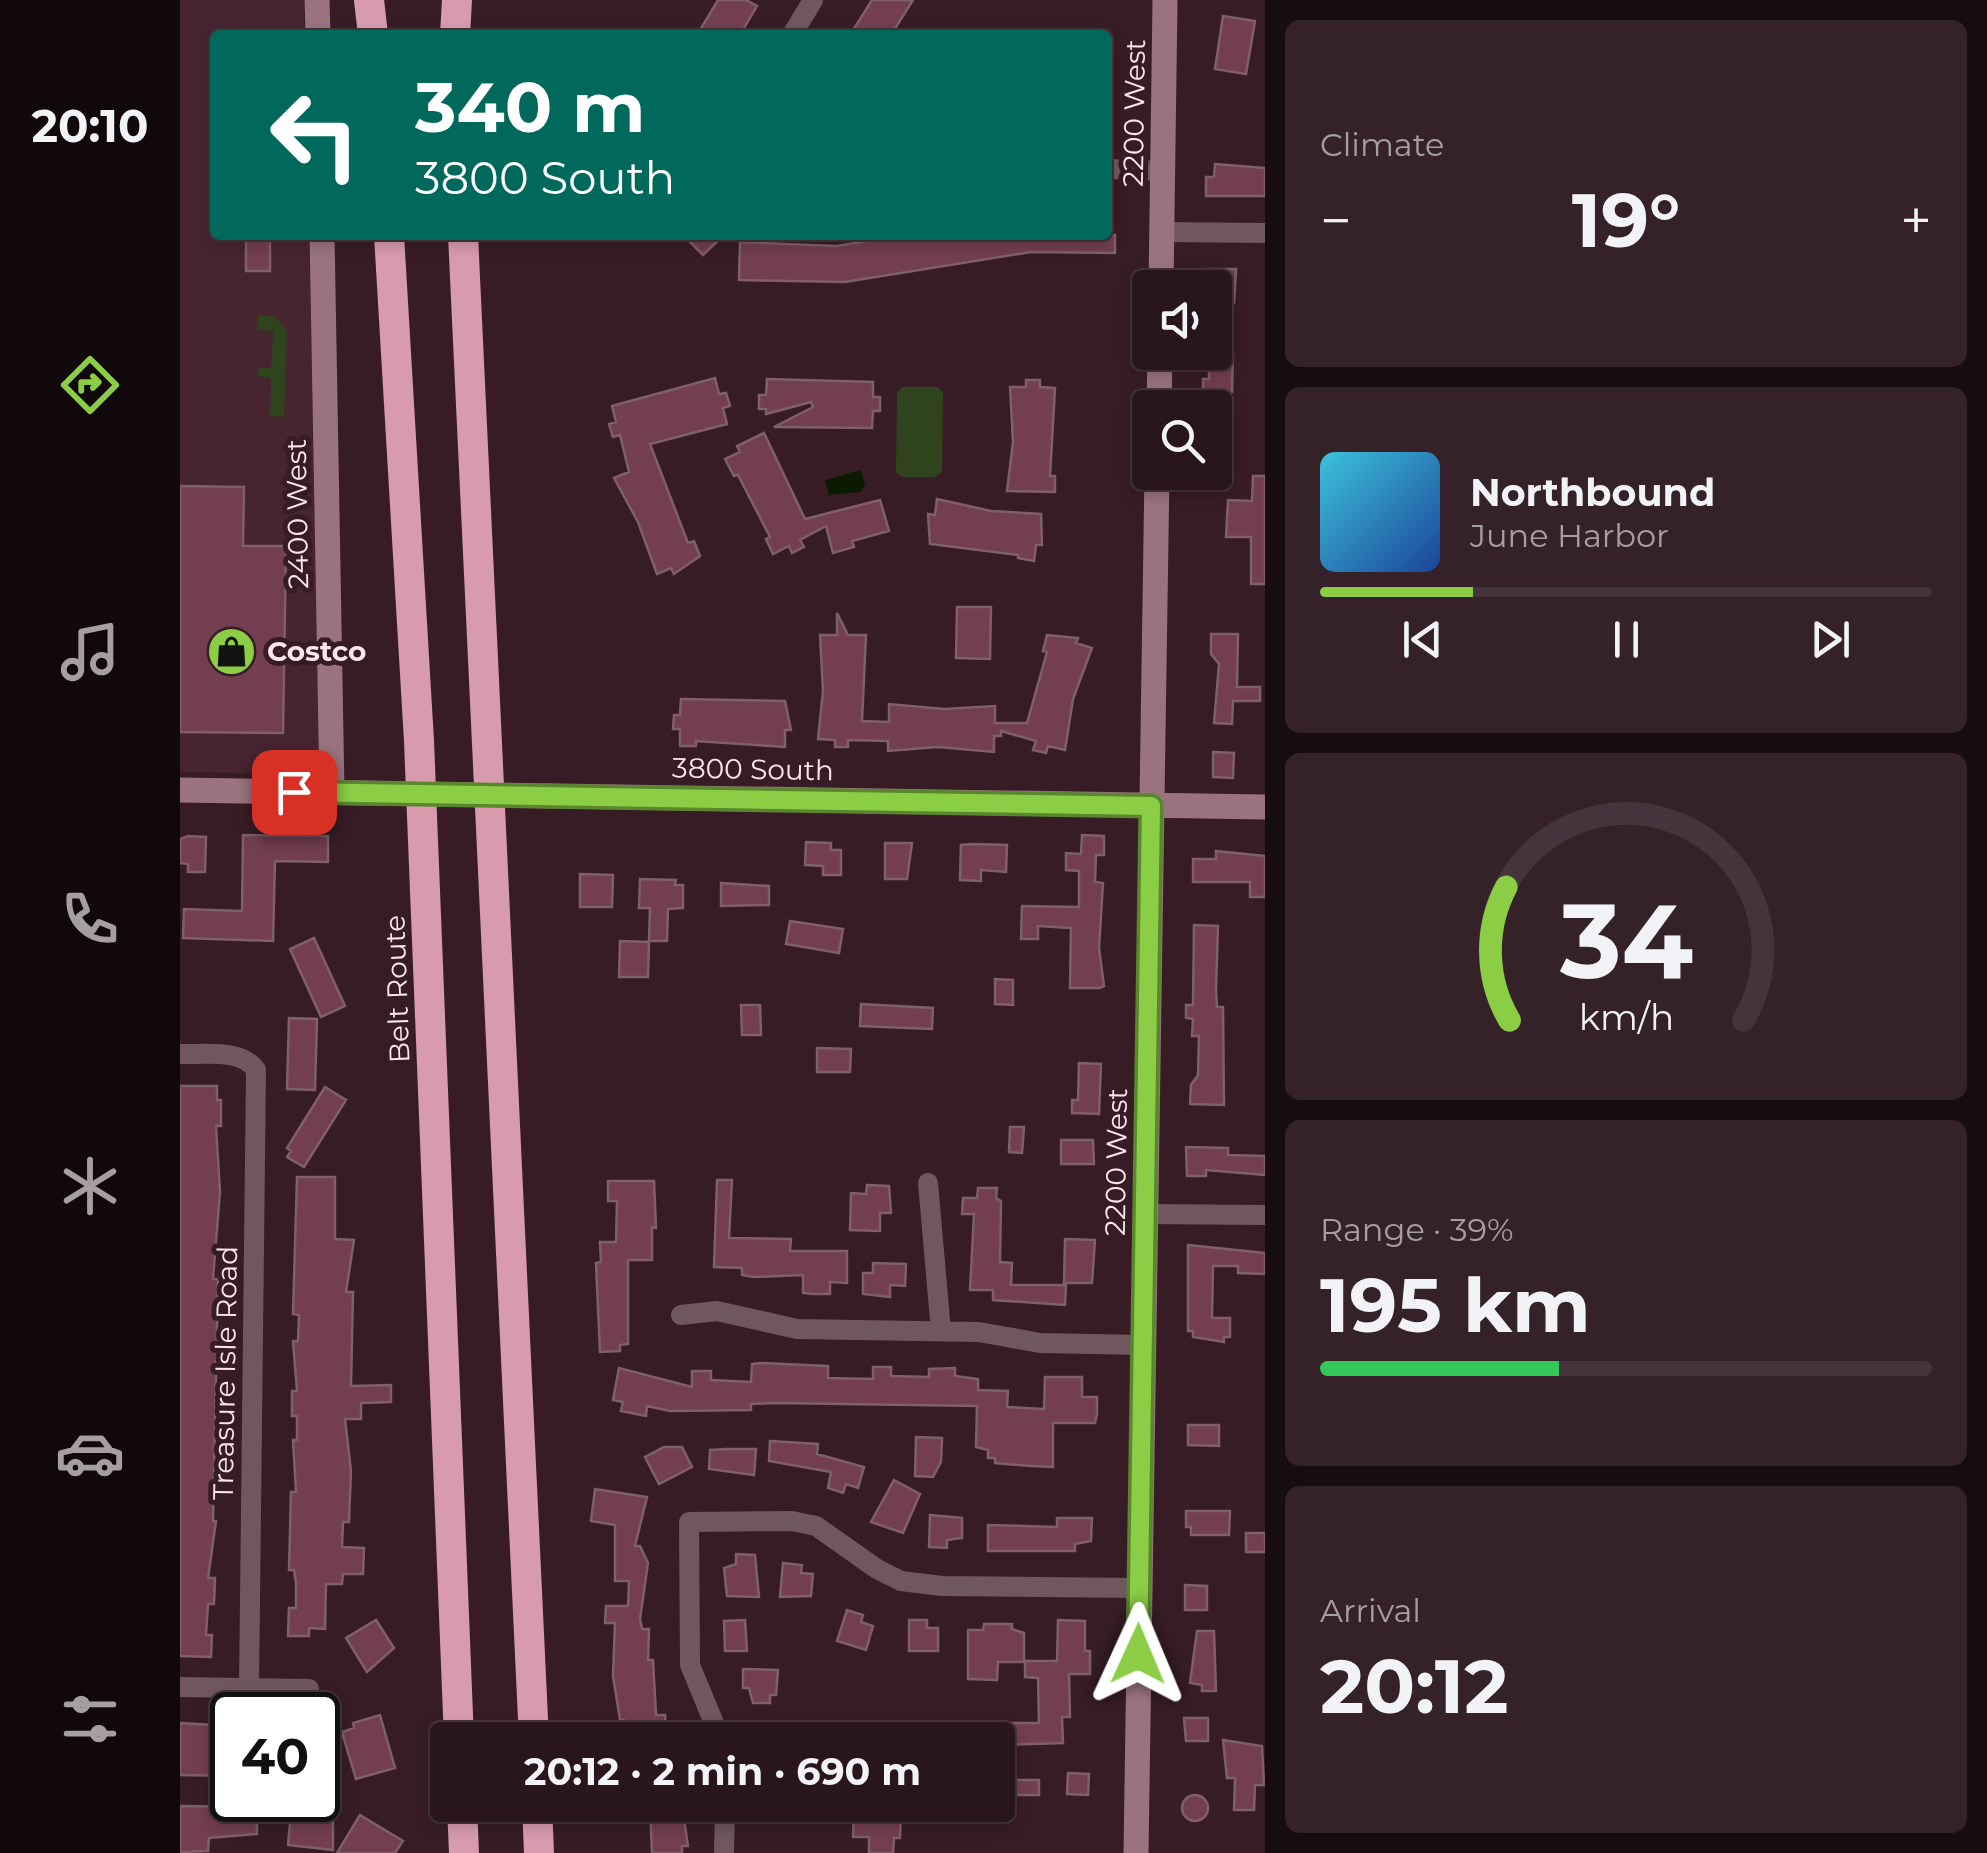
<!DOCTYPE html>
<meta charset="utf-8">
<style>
:root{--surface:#29151c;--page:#352229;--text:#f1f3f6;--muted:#a59fa3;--line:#45343b;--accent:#8bce46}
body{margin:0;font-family:Montserrat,sans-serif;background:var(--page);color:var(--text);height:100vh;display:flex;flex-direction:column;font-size:38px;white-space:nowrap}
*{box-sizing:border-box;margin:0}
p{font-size:32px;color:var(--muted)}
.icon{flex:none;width:55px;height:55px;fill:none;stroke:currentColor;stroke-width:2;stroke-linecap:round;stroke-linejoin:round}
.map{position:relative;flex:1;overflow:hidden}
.details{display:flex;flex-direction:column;gap:20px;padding:20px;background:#170c0f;width:722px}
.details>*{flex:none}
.top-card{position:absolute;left:30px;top:30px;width:902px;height:210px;border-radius:10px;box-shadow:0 5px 15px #0003,0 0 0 2px var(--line);background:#00695c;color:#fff;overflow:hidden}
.tools{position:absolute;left:952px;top:270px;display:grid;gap:20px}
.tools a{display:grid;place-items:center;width:100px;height:100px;border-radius:10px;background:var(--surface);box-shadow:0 5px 15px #0003,0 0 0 2px var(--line);font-size:50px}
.speed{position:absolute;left:30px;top:1692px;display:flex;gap:20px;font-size:50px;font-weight:700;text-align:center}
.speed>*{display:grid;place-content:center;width:130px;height:130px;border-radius:50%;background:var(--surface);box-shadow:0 5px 15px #0003,0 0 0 2px var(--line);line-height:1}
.speed .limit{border:5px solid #111;border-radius:15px;background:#fff;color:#111}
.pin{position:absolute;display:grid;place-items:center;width:85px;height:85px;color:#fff;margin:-42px;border-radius:20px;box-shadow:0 5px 15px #0006}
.me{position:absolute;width:110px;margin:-55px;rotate:1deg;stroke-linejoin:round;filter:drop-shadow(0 0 8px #0008)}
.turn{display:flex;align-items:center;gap:35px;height:210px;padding:0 40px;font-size:45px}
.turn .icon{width:130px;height:130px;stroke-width:2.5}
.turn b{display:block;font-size:70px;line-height:85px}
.big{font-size:75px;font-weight:700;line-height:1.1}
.details .tile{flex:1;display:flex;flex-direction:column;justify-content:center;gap:15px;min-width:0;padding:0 35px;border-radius:15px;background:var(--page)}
.details .dial{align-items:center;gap:0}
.dial svg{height:260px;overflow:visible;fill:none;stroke:var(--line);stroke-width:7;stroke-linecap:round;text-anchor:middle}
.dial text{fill:var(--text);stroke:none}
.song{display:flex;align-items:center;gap:30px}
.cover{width:120px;height:120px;border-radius:15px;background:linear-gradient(135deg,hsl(190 70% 55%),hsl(220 70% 35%))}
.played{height:10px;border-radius:5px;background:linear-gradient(90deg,var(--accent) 25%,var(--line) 25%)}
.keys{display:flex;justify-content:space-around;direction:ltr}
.heat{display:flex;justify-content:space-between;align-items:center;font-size:55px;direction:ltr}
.charge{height:15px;border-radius:8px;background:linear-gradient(90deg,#34c759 39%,var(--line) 0)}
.trip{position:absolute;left:250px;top:1722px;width:585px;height:100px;border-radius:10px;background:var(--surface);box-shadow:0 5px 15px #0003,0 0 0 2px var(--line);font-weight:700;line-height:100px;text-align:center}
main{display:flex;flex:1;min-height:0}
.tabs{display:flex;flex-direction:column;width:180px;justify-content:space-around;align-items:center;background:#10080b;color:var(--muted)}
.tabs .icon{width:70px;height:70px}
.tabs .selected{color:var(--accent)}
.tabs b{font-size:45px;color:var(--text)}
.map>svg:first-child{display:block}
</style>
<main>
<nav class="tabs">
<b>20:10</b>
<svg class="icon selected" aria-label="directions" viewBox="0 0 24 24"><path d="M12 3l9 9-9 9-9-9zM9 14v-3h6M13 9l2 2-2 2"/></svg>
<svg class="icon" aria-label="music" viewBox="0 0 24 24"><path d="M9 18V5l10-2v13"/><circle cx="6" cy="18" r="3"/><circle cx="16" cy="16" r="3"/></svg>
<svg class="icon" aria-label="phone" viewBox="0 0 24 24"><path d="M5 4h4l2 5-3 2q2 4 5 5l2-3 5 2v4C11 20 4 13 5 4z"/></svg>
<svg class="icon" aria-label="climate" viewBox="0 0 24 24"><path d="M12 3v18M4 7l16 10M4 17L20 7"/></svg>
<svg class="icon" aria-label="car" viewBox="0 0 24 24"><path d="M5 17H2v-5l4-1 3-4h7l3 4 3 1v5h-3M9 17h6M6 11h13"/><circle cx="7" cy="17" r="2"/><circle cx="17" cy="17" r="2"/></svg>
<svg class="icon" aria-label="filters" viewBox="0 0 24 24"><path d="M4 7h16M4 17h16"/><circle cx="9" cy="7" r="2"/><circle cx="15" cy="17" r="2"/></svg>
</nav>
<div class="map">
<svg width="1085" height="1853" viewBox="0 0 1085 1853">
<rect width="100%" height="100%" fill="#371c25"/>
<path fill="#462430" d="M0 0H124V35H35V235H129L139 752 131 767 115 774 0 772Z"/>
<path fill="#2f441c" d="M78 315 95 316 107 331 104 417 90 416 91 379 77 376 79 368H91L93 331 77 330Z
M723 387H757L763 392 762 472 755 477H722L716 472 717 392Z"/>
<path fill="#0b1b00" d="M681 470 685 485 681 492 649 495 645 480Z"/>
<path fill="#723e50" stroke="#7f5f69" stroke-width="2.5" d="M538 0H566L577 6 560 35H517Z
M692 0H733L711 35H670Z
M1043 16 1075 21 1066 74 1035 69Z
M1035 164 1085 168V196H1026V177H1034Z
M66 235H90V271H66Z
M503 235H544L523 255Z
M726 235H935V253L851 252 665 282 559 280 560 242 656 246Z
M1027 269H1056L1054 303 1035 302V288H1027Z
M1029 354H1053L1052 392 1023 391V379H1029Z
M535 378 539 394 546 393 550 406 543 408 547 424 470 444 508 543 514 541 520 556 494 574 491 568 477 574 458 522 434 478 449 472 440 435 433 437 429 424 436 422 432 406Z
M587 379 693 382V397H700V411H693L692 428 594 427 633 407 631 402 586 414V409H579V395H586Z
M846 380H860V387L875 388 870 476H875V492L827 491 833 442 830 387H846Z
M584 433 625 519 700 500 709 531 672 541 674 547 653 553 646 526 620 540 624 547 612 553 609 546 593 554 586 539 590 537 558 475 554 476 545 459 560 452 557 446Z
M1073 476H1085V584H1071V537H1046L1048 500 1072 501Z
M0 486 64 487 63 546H106L103 733 0 732Z
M757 499 811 511 861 514 862 545H856L854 561 838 558V555L750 544 748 514 755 515Z
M777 607H811L810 659 776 658Z
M657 613 668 635H686L682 721 709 722V704L764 709 815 706V723H847L867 652 863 651 867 635 898 638 896 643 912 648 893 699 885 750 868 746 866 753 853 750 856 741 821 731V736H814V752L758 747 708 751V741L668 740V747H655V740L638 739 643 691 640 635H657Z
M1031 634H1058L1057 687H1080V701H1053L1052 724 1034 723 1039 664 1031 654Z
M501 699 605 701 611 730H605V747L516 741V746H500V729H493L494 715H500Z
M1033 752 1054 753 1053 778 1033 777Z
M63 835 148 836V862L95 861 93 941 3 938 4 909 62 911Z
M902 835 924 836V855H916L915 882 923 883 919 948 924 986 920 988H890L891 928 858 926V939H841L842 906 899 907V871L886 870V853L901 854Z
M8 836 26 837 25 872H8V864L0 863V839Z
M626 842 651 843V850H661V875H643V866L625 865Z
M705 843H732L727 879H705Z
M793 844 827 845 826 872 801 870V881L780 880 781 845Z
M1036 851 1085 856V897H1070V882H1013V859H1036Z
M400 874 433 875 432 907H400Z
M460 879 496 880 495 885H503V908L488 909 487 941H469L470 908H459Z
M541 883 589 886V905L541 906Z
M610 921 663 929 659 953 606 944Z
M1014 925 1038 926 1036 990 1037 1007H1043L1044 1105 1010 1104 1011 1085 1018 1075 1019 1036H1012L1013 1019 1006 1018V1005H1013Z
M134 938 165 1006 141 1017 110 949Z
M440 941 469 942 468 977H439Z
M815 979 833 980V1005L815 1004Z
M681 1004 753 1008 752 1029 680 1026Z
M561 1005H580L581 1035H562Z
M109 1018 137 1019 135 1090 107 1089Z
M637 1048 671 1049 670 1072H637Z
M899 1063 921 1064 919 1114 892 1113V1100H898Z
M0 1086H37V1100H41V1126H36L40 1192 33 1279H38L33 1521H36L28 1578H35L34 1604H28L26 1635H32L31 1657 0 1656Z
M145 1087 166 1100 124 1167 107 1157 111 1151 107 1148Z
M830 1127H844L842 1153 829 1152Z
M881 1140H913L914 1164H881Z
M1006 1147 1048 1148V1155L1085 1156V1175L1026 1170V1176H1007Z
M117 1177H155V1239L174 1240 166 1292H173L171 1386 211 1385V1402L181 1403V1419H165L171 1471 169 1522H163L162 1547 184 1548 183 1574H163L162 1584H146L145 1629 129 1628V1636H108L109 1608H116V1583L114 1570H109L111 1492H116L113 1440H117V1416H112V1391H117L113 1341H118L119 1315 113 1314Z
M537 1180H552L549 1238 611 1239 610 1251H667V1283L650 1282V1294H632L623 1293V1275L573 1277 562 1275V1268L534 1267Z
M428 1181H474L476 1228 472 1227V1260H448V1344L440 1345V1351L420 1352 416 1263 421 1262 420 1242H436L437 1201H428Z
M687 1185 709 1186 711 1213H700V1231L670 1230 671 1193 686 1194Z
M798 1188H817L816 1198 821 1201 820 1262 832 1263 831 1285H886L885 1305 813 1300V1290H790L794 1214H782L783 1198H797Z
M885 1239 915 1240 912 1283H884Z
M1008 1245 1085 1253V1274L1058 1273V1266H1033L1032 1318H1050V1337H1044V1342L1013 1337V1331H1008Z
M693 1263 726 1264 725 1286 710 1285V1297L683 1294V1273H693Z
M580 1363 648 1366V1378L693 1379V1367H711V1376L749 1377V1369L775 1368V1376L798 1379V1390L828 1391 827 1407 864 1409 865 1377H902V1397H917V1414L915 1423H873V1467L851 1466 815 1463V1458H808V1450L796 1447 797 1406 597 1403 571 1404V1410L490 1411 467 1406 466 1416 441 1411 443 1402 433 1400 439 1368 512 1387V1371H531V1380L571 1382 572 1364Z
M1008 1425H1039V1446L1008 1445Z
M736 1437 762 1438 761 1462 753 1477 735 1476Z
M590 1441 638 1444 637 1454 684 1467 678 1488 666 1484 663 1493 648 1488 651 1472 589 1461Z
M484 1447H502L512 1467 479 1484 465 1457Z
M546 1449H576L574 1475 529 1469 530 1450Z
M714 1480 740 1494 723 1533 691 1522Z
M415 1489 467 1497 455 1546H460L468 1563 460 1619 462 1629H469L468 1660H473L476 1715H485L486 1734 476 1735V1740L445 1736 444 1720H440L433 1676 435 1623H425L426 1606H448L449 1581H435V1525L411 1521Z
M1006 1511H1050L1049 1535H1011V1527H1006Z
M750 1515 782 1518V1538L767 1540V1548L749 1547Z
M877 1518H912L911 1541 895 1544V1551H808V1525L877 1527Z
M1066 1533H1085V1552H1066Z
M556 1554 575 1555 579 1597 547 1596 544 1568 556 1564Z
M603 1563 622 1565 621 1573 633 1574 631 1596 600 1597Z
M1005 1585 1027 1586V1610H1005Z
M667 1610 683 1615 681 1622 693 1626 686 1650 657 1641Z
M196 1620 214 1648 187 1672 166 1638Z
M565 1620 567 1651H545L544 1621Z
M729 1620H747V1628H758V1651H729Z
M878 1620 905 1621V1651H910V1674H889L890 1717H882L883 1743 819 1745V1723H859L858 1678 845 1677V1661H877Z
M804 1624H832V1629L844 1633V1662H818L817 1680 788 1679V1630H803Z
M1017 1631H1034L1036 1691H1022V1685L1010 1683Z
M563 1669 598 1670 596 1695H590V1703H573L569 1688H563Z
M200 1715 215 1768 176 1779 162 1732 174 1728 173 1723Z
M1004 1718H1028V1741H1006Z
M0 1723 52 1726V1776L0 1775Z
M591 1727H617V1740H590Z
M1043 1740 1082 1746 1084 1785H1075L1074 1810H1054L1055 1778H1047Z
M888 1773 909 1774 908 1795 887 1794Z
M835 1780H859V1795H835Z
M1002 1808a13 13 0 1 1 26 0a13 13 0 1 1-26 0Z
M112 1802H153V1850L108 1845Z
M470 1805H502L508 1846H502V1853H472Z
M0 1806 77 1807V1834L29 1838 28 1851 0 1852Z
M674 1811 721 1813 720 1838H714L713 1853H689V1837H673Z
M180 1815 223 1841 215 1853H157Z"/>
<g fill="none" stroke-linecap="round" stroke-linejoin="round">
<path stroke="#70575f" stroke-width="20" d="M612 35 633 0
M928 169 983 171
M982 232 1085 233
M0 1054C24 1055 61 1048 76 1070L69 1688
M748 1183 761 1331
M966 1214 1085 1215
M501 1315 537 1311 617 1329 799 1332 860 1343 964 1345
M0 1687 129 1689
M541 1740 510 1665 509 1522 612 1521 636 1526 697 1569 721 1581 762 1586 959 1588
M544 1853 545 1805"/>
<path stroke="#9a737f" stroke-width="25" d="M137 0 138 35
M142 235 152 792
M981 288 985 0
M979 408 980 352
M0 790 1085 807
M956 1853 977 472"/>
<path stroke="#d89bae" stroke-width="30" d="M189 0 193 35
M275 35 277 0
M209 235 239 741 279 1740
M283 235 354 1740
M282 1805 284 1853
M357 1805 359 1853"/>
</g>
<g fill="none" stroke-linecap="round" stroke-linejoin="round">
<defs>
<path id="route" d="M114 792 971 806 958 1654"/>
</defs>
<use href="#route" stroke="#5a862e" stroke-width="25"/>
<use href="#route" stroke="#8bce46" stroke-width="18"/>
</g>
<defs>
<symbol id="shop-disc" viewBox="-11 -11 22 22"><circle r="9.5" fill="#8bce46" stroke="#371c25"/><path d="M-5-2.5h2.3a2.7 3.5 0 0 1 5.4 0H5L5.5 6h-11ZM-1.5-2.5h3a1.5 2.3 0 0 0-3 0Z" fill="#111"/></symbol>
</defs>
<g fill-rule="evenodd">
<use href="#shop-disc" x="24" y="624" width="55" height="55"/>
</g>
<g text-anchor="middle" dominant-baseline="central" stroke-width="10" stroke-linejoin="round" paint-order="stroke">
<g font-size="28" fill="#fae6ec" stroke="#371c25">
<text transform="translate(954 113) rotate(-89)">2200 West</text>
<text transform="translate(117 514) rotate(-91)">2400 West</text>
<text transform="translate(573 769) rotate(1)">3800 South</text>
<text transform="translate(217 989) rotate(-92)">Belt Route</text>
<text transform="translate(936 1162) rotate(-89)">2200 West</text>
<text transform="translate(45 1373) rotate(-89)">Treasure Isle Road</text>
</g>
<g font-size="28" font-weight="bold" fill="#fae6ec" stroke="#371c25" text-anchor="start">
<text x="87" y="651">Costco</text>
</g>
</g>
</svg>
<div class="tools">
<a><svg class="icon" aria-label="sound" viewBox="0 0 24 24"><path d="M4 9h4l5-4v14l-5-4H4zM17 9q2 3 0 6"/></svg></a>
<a><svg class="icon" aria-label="search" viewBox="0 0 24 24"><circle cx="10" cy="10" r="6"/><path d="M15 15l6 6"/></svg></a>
</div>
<div class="speed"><div class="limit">40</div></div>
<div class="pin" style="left:114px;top:792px;background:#d93025"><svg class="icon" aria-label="arrive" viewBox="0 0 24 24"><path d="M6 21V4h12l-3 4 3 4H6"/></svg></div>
<svg class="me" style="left:958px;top:1654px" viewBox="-20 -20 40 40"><path d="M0-17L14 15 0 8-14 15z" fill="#8bce46" stroke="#fff" stroke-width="4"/></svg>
<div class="trip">20:12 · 2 min · 690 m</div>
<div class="top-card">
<div class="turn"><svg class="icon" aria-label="left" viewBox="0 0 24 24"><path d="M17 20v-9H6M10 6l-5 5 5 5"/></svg><div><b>340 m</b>3800 South</div></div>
</div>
</div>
<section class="details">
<div class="tile"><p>Climate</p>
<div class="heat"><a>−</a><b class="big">19°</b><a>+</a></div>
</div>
<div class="tile">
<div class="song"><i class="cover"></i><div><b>Northbound</b><p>June Harbor</p></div></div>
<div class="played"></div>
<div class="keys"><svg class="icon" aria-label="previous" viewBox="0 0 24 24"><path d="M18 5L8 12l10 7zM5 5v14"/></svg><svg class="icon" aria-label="pause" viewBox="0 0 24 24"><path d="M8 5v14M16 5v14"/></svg><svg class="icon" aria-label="next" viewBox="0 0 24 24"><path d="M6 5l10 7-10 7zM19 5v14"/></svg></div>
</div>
<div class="tile dial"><svg viewBox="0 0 100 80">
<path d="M14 69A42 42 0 1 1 86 69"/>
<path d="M14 69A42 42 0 0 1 13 28" stroke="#8bce46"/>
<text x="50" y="56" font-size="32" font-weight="700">34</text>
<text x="50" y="72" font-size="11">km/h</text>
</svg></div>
<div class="tile"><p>Range · 39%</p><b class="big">195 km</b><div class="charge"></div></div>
<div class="tile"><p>Arrival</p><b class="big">20:12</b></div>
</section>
</main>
